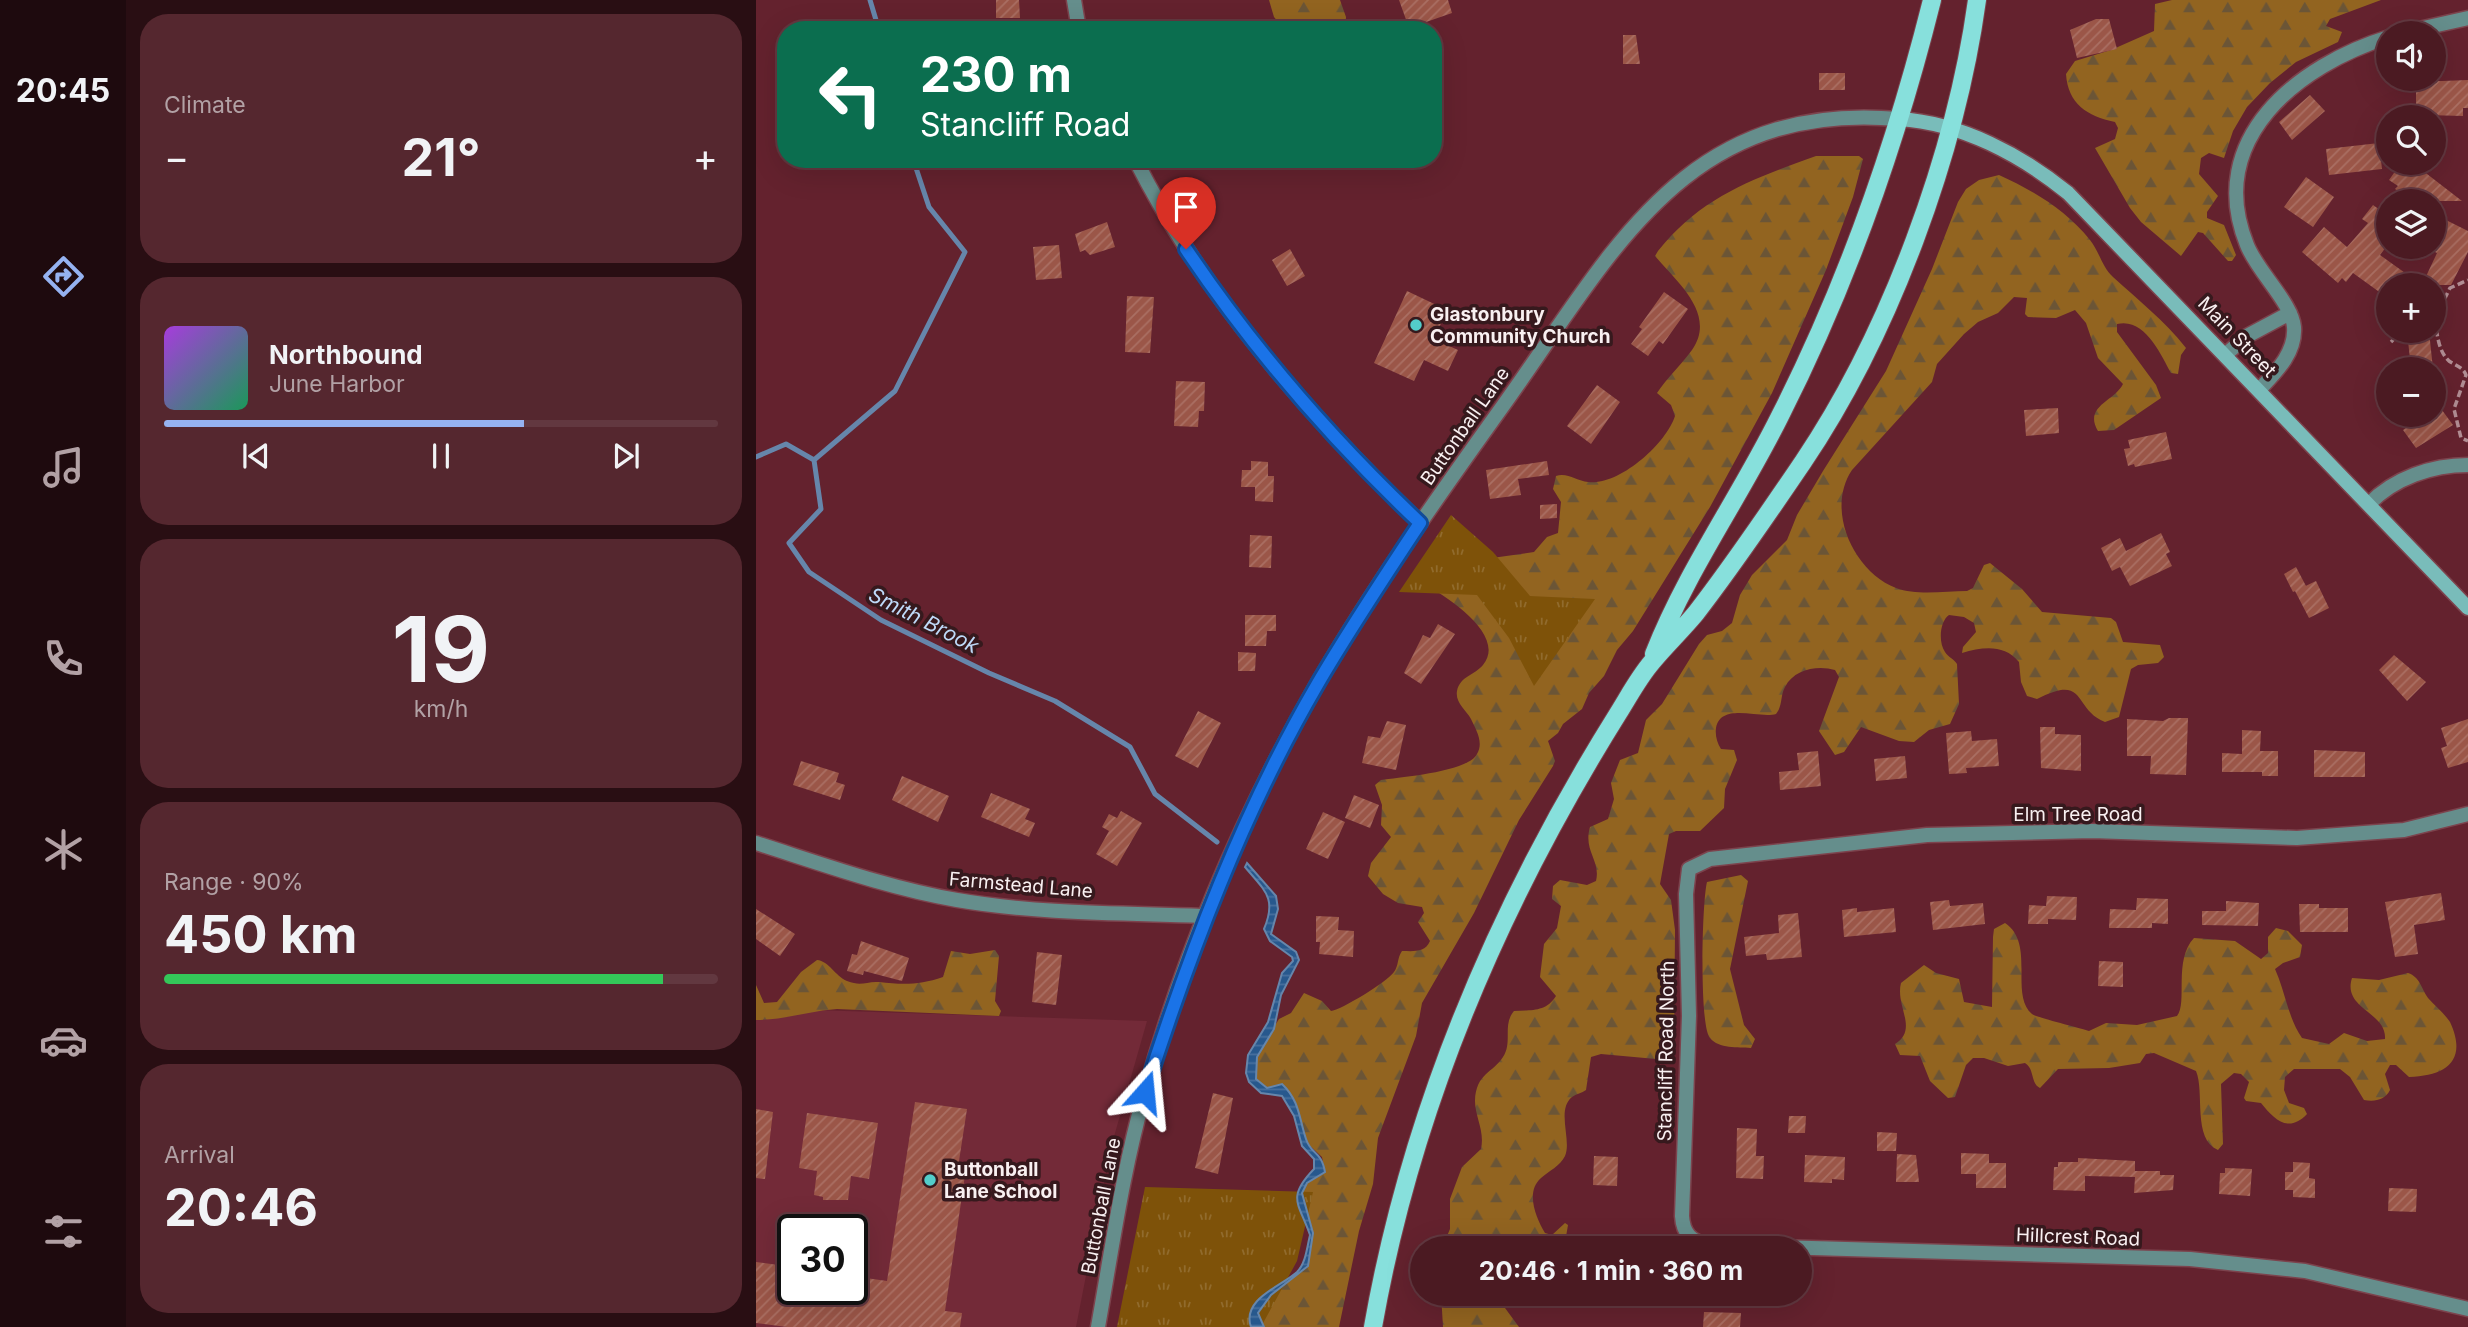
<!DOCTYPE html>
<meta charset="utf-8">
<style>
:root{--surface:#4b1a22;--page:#55272f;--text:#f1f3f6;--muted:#b2a1a5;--line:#623840;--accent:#95b2f1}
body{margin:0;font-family:Inter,sans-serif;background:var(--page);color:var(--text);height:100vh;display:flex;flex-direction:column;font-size:26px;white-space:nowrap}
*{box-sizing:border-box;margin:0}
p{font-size:23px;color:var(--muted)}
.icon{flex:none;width:38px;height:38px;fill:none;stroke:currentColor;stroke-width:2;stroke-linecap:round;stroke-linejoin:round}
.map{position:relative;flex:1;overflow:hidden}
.drawer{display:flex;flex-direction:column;gap:14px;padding:14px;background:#290e13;width:630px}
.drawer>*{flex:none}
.banner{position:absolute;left:21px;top:21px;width:665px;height:147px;border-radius:28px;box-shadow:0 7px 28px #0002,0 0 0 2px var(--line);background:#0b6e4f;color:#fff;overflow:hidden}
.fabs{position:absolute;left:1620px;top:21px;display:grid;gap:14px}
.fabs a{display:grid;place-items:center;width:70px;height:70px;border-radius:50%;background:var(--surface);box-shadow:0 7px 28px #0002,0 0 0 2px var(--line);font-size:35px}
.speed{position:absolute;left:21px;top:1214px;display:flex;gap:14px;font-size:35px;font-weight:700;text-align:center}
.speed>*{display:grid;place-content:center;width:91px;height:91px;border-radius:50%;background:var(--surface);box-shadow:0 7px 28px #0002,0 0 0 2px var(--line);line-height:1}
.speed .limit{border:4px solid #111;border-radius:10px;background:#fff;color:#111}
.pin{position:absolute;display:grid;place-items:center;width:60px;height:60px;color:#fff;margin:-72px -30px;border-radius:50% 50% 50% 0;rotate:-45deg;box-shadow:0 0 7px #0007}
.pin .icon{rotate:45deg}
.me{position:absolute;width:77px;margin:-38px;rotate:18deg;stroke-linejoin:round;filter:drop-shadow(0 0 5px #0008)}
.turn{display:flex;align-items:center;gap:24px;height:147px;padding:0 28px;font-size:32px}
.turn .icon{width:91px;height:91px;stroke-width:2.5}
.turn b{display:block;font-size:49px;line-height:60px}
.big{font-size:52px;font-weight:700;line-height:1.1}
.drawer .card{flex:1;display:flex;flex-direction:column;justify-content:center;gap:10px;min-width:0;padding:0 24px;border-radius:28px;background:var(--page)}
.drawer .dial{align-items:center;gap:0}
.dial b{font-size:91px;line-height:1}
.song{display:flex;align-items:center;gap:21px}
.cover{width:84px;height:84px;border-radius:10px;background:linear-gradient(135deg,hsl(280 70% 55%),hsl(150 70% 35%))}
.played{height:7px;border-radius:4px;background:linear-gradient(90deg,var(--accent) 65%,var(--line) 65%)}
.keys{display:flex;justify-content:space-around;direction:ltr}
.heat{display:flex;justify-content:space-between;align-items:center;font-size:38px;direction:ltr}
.charge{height:10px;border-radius:5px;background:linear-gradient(90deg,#34c759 90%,var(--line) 0)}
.trip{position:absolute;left:654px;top:1236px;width:402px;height:70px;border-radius:35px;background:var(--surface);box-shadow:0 7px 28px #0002,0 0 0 2px var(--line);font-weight:700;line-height:70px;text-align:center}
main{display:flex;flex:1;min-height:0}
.tab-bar{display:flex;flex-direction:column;width:126px;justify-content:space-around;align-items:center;background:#1e0a0e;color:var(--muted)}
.tab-bar .icon{width:49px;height:49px}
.tab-bar .current{color:var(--accent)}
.tab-bar b{font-size:32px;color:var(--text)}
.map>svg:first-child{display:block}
</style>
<main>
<nav class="tab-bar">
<b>20:45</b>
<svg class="icon current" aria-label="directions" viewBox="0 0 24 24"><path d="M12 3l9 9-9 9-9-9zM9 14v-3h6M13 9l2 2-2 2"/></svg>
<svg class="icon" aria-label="music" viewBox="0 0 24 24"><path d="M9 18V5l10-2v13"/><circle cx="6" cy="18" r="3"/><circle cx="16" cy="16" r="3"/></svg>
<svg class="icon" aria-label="phone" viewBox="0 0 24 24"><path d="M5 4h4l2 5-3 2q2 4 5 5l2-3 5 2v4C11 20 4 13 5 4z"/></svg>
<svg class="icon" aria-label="climate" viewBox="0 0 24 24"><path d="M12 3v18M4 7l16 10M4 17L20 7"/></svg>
<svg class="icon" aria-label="car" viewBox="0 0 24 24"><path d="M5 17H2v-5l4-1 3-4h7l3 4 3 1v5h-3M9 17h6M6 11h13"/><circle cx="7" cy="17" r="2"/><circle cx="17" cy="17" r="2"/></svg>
<svg class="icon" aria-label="filters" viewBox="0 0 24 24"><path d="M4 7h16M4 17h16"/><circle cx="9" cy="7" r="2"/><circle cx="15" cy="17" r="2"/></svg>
</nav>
<section class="drawer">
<div class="card"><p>Climate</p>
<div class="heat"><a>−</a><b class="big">21°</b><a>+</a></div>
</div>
<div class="card">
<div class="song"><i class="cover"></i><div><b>Northbound</b><p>June Harbor</p></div></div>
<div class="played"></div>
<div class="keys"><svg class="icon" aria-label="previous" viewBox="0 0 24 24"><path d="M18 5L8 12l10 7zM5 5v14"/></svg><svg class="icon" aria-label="pause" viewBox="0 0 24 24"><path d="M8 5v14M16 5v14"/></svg><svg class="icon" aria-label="next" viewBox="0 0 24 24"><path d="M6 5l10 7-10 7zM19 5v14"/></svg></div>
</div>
<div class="card dial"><b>19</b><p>km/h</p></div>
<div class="card"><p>Range · 90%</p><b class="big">450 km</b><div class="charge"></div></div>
<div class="card"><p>Arrival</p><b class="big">20:46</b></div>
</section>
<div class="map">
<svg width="1712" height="1327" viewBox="0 0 1712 1327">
<defs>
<pattern id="forest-firs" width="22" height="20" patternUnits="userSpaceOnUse" patternTransform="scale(1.75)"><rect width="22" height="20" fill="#926420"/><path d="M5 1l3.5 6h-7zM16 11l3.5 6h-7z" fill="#6b5536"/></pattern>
<pattern id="park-tufts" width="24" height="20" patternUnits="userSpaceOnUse" patternTransform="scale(1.75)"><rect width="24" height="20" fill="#7e5209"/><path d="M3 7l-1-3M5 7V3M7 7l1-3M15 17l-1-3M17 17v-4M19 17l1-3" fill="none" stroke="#916b2d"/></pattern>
<pattern id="water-rules" width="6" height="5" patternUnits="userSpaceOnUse" patternTransform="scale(1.75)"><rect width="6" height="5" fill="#27588d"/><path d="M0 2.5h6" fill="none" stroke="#47709e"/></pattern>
<pattern id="building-hatch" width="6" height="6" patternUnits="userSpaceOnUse" patternTransform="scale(1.75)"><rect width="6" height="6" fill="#9b5648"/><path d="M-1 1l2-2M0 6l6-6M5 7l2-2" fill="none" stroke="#aa6f63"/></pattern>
</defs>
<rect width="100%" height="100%" fill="#64222e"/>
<path fill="#732a38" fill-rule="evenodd" d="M0 1008 391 1021 355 1147 320 1327H0ZM37 1230H96V1290H37Z"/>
<path fill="url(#forest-firs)" d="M513 0H584L590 17 589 30H529L518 17Z
M1416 0H1625L1574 19 1570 26 1586 32 1582 42 1540 62 1514 83 1491 107 1477 131 1468 158 1453 153 1445 158 1443 174 1462 196 1451 212V218L1468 225 1480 255 1476 261H1472L1447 233 1442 232 1425 256 1385 222 1374 208 1339 148 1359 139 1362 128 1359 122C1331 116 1312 104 1310 74L1319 61 1355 50 1398 31 1399 4Z
M1060 156H1103L1107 159 1097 197 1070 270 1016 393 954 507 877 631 861 650 848 676 833 693 826 709 807 724 802 733 792 741 799 761 797 766 763 820 718 913 666 1003 660 1036 622 1138 617 1184 603 1231 583 1327H508L503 1320 514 1295 552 1266 557 1233 545 1193 551 1183 569 1172 566 1157 551 1143 532 1090 525 1084 511 1088 500 1079 501 1057 508 1043 523 1019 535 1013 548 993 566 1001 575 1011C585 1010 631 982 638 972 643 965 641 958 646 951 657 951 669 953 674 941L662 922 668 913 666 907 642 903 627 894 612 876 615 863 635 837 625 825 626 805 619 785 625 780C645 777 712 772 721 754 728 742 720 730 715 719 710 710 699 703 701 691 704 676 719 675 727 665 751 636 692 597 671 586L736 558 778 552 791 537 802 533 805 502 797 489 800 476C811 472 821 481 832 482 863 486 910 444 919 416L915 405 901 393C911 378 925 365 936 350 961 314 921 282 899 256L902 251C945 197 996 179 1060 156Z
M1243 175C1278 191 1310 210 1334 240 1343 251 1346 267 1357 277 1382 300 1408 320 1430 348L1425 355 1422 374 1415 373C1405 355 1389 317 1361 324V332L1400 385 1405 398 1358 430 1342 431C1327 406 1359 401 1367 384L1342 358 1330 323 1319 310 1300 318 1272 317 1269 314 1271 298 1258 297 1242 313 1222 322 1208 334 1181 364 1176 382 1096 470C1069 510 1098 572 1140 588 1161 596 1190 591 1211 591L1217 588 1228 565 1234 563 1266 589 1286 612 1355 618 1360 622 1367 642 1404 645 1408 657 1402 663 1382 665 1375 669 1363 717 1349 722C1316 709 1332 673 1281 699L1271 696 1265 682 1263 662C1248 644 1227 647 1206 653L1207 647 1220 632 1218 623 1208 617 1193 615C1184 621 1182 642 1189 652 1192 657 1198 659 1201 664L1203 704 1194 724 1173 730 1158 742 1143 741 1105 727 1088 752 1079 755 1063 731 1083 677 1079 670C1062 665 1038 669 1029 687 1024 696 1027 705 1020 714 1003 719 965 702 960 728 959 735 961 743 965 749L978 750 981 760 969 789 968 808 944 831H920L913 834 904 884 915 900 919 930 918 1055 911 1060 845 1054 835 1057 830 1090C826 1093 820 1094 816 1097 800 1110 816 1140 809 1156 804 1166 793 1171 785 1178 769 1192 780 1218 789 1233L796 1235 809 1223 812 1225 808 1248H686L694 1229V1199L706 1167 725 1149C729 1131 719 1117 719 1101 720 1073 737 1073 747 1057 757 1042 746 1025 758 1011 776 1010 790 1012 800 996L784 977 788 944 801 928 805 906 796 899 797 886 804 880 831 885 840 881C845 860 827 851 834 827L852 819 858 799 855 783 864 760 882 753 890 720 906 704 943 644 951 635 966 631 976 623 984 595 996 575 1031 540 1041 515 1067 471 1130 371 1176 269 1202 202 1210 189 1223 180Z
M985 875 992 881 974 969 988 1025 999 1039 995 1048C982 1047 963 1049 954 1038 943 1026 946 901 951 882Z
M1249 923C1280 944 1253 994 1276 1014 1279 1017 1324 1028 1333 1031L1350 1023 1381 1025 1421 1016C1432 1003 1417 960 1438 938L1479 941 1505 959 1512 953V937L1520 928 1532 931 1546 945 1544 957 1527 963 1519 969C1529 991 1532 1018 1546 1038L1573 1044 1588 1033 1611 1041 1629 1039C1631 1012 1586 1009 1596 978L1623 980 1652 973C1664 977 1665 988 1672 998 1679 1006 1688 1013 1694 1022 1712 1061 1690 1076 1653 1077L1640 1065H1634L1629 1074 1634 1090C1629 1100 1619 1102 1608 1100L1594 1077 1584 1069H1538L1529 1077 1528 1090 1533 1103 1548 1108 1551 1114C1532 1134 1518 1119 1505 1103L1490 1101 1488 1098 1493 1082 1485 1074 1478 1073 1465 1084 1467 1144 1462 1150C1436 1139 1449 1092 1440 1071L1398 1053 1390 1054 1384 1063 1353 1068 1302 1069 1284 1088C1274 1083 1279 1069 1269 1063L1252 1066 1228 1058H1217L1210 1065 1199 1097 1192 1098 1174 1081 1164 1056 1144 1055 1139 1044C1163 1029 1139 1006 1145 983L1168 965 1180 973 1203 979 1208 1002 1236 1007 1237 937 1238 929Z
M239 950 243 956 239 1001 245 1011 243 1016 81 1009C53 1011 29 1020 0 1020V985L8 1003 21 1002 45 972 61 960C73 961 79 976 91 981 106 987 110 981 123 982 147 985 164 985 187 977L195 951 214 954Z
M685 1293H754L749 1308 763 1327H687Z"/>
<path fill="url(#park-tufts)" d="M695 515 737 552 774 596 839 599 778 686 753 638 721 595 643 592Z
M389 1187 557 1192 541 1261 505 1327H361Z"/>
<path fill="url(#water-rules)" stroke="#6686ab" stroke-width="2" d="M491 863 520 896 522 909 515 934 540 952 543 960 525 995 518 1029 501 1057 500 1079 511 1088 526 1084C544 1101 543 1119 550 1139 555 1155 565 1150 569 1172L551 1183 546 1193 557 1233 552 1266 515 1295 502 1313 508 1327H495C485 1299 526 1286 541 1272 550 1263 551 1247 554 1235 543 1203 530 1198 558 1169V1159L546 1146 538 1116 526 1096 505 1093 493 1082 490 1073 492 1055 512 1022 526 973 537 961 536 957 514 941 508 929C521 898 509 891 489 867Z"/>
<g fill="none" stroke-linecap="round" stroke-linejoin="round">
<path stroke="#6686ab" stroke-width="5" d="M114 0 123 30
M157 159 173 207 209 252 139 391 58 460 65 509 33 543 53 572 125 620 233 673 299 701 374 747 399 794 461 842
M0 457 30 444 58 460"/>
</g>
<path fill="url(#building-hatch)" d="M240 0H263L264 18H240Z
M643 0H692L696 13 653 28Z
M1340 19H1353L1361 49 1321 58 1314 30Z
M867 35H880L884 64H867Z
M1063 73H1089V90H1063Z
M1712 80V108H1707V116L1670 115V107H1660V82Z
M1554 95 1569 111 1536 140 1523 122Z
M1623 143 1626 169 1573 175 1570 149Z
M1645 163 1662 167 1706 201H1657L1639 189 1642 186 1633 180Z
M1550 177 1578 197 1557 227 1528 207Z
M1633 198V243L1624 255 1666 285 1681 253 1675 250 1690 220 1712 231V252L1695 285H1633V299L1597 273 1590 282 1586 278 1582 283 1546 252 1568 227 1591 247 1612 223 1606 219 1617 205 1624 210Z
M351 222 359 247 334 255 329 250 324 252 319 234Z
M303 245 306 278 280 280 277 247Z
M534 249 549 276 531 286 516 260Z
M651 291 691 310 678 339 702 350 692 371 668 360 658 381 618 363Z
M908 292 932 309 907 344 903 341 892 356 875 344 886 329 883 327Z
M371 296 398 297 394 353 369 352Z
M1651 331H1673L1677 369H1655Z
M420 381 449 382 448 411H443L442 427 418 426Z
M841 385 864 402 835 444 811 426Z
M1683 406 1697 425 1660 448 1647 430 1668 415H1678V409Z
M1302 408 1303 433 1270 436 1268 410Z
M1410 432 1416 459 1379 467 1378 464 1372 466 1368 449 1374 448 1372 440Z
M495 461 512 462V476H518L517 502 499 501V487H485L486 470H495Z
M791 461 793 475 762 479 765 495 734 499 730 470Z
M801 504V518L784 519V505Z
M1405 533 1414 552 1410 554 1416 566 1374 586 1364 567 1356 571 1345 548 1364 538 1370 551Z
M494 535 516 536 515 568 493 567Z
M1540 567 1550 586 1537 592 1528 574Z
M1560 581 1573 608 1553 618 1539 591Z
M489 615H520V631H511L510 646H489Z
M682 624 699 634 665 684 648 673 667 635 674 638Z
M482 652 500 653 499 671H482Z
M1638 655 1670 682 1651 701 1623 670Z
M442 711 465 723 442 768 419 756Z
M1413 718H1432L1430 775 1394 774 1395 756H1371V719L1407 721Z
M1712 719V762L1692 768 1685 748 1691 746 1685 728Z
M631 721 650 725 640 770 606 763 612 736 624 738Z
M1284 727H1299V734L1325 735V771L1285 768Z
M1486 730 1505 731 1504 751H1522V776H1506V772H1466V753L1486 754Z
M1215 731 1216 741 1241 739 1243 766 1210 768 1211 773 1193 774 1190 733Z
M1558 750 1609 752V777H1558Z
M1062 751 1065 786 1024 790 1023 772 1043 770 1041 753Z
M1149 756 1151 778 1120 781 1118 759Z
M45 761 83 773 80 782 89 785 84 800 37 785Z
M146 776 193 796 182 822 136 800Z
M235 793 274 809 269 819 279 823 273 837 225 817Z
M598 795 623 805 614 828 589 818Z
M365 811 386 823 361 866 340 854 353 831 346 827 353 814 361 818Z
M567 812 589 822 572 859 550 849Z
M1685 893 1689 920 1658 925 1662 954 1639 957 1629 902Z
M1291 896 1321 897 1320 920 1292 919V924H1272L1273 905 1290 906Z
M1381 898 1412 899V924L1396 923V928H1353L1354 909 1380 910Z
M1193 900 1194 906 1227 903 1229 924 1177 930 1174 902Z
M1470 901 1503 903 1502 926 1446 925V911H1470Z
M1543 904H1563V908H1592V932H1544Z
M1101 908V912L1138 908 1140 932 1088 937 1086 910Z
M0 909 39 934 24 956 0 939Z
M1042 913 1046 957 1011 960 1010 954 990 956 988 937 1023 933 1022 915Z
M560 916 583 917 582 930 598 931 597 957 563 954 564 942H560Z
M105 941 153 958 146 981 108 971 107 975 91 971 96 954 101 955Z
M281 952 306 955 300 1005 276 1002Z
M1343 961 1367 962V987L1342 986Z
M457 1093 477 1098 462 1174 439 1168Z
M159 1102 211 1109 201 1174 209 1175 189 1311 206 1313 204 1327H31L0 1323V1262L37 1267V1290H96V1276L131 1281Z
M0 1109 17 1112 9 1179 0 1178Z
M51 1113 122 1123 113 1179 95 1176 92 1200H67V1197L58 1195 61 1171 43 1168Z
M1033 1116H1050L1049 1133H1032Z
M981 1128 1001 1129 1000 1156H1008L1007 1179 980 1178Z
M1121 1132 1141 1133 1140 1151H1121Z
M1205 1153 1233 1154V1163H1250V1188H1220V1174H1205Z
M1141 1154 1160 1155 1163 1182H1140Z
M1049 1155 1089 1157 1088 1180 1076 1179V1183L1048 1182Z
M838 1156 862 1157 861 1186 837 1185Z
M1322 1158 1379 1161V1171H1404V1175H1418L1417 1190 1378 1193 1379 1177 1329 1176V1191L1297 1190 1298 1167H1302V1162H1322Z
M1537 1162 1554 1163 1553 1178 1559 1179V1198L1537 1197V1190H1529V1172H1537Z
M1469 1168 1496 1169 1494 1196 1463 1194 1464 1173H1469Z
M1633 1188 1661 1189 1660 1212 1632 1211Z
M948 1312 985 1313 984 1327H947Z"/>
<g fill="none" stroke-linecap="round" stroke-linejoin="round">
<defs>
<path id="minor" d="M318 0 323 30
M1645 33 1712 18
M379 159C450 299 552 415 664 523
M1469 355 1491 336 1534 313
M1503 390C1519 373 1540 353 1538 327 1536 303 1501 271 1491 245 1448 139 1542 65 1633 37
M1613 504C1638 478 1676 465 1712 465
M1712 814 1648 830 1541 838 1336 831 1171 835 954 859 933 869 930 894 933 1016 926 1216C927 1233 935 1242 952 1245L1434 1259 1549 1271 1712 1309
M0 843C66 864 132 888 201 900 282 914 368 913 451 916
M342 1327C356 1248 367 1169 389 1092 428 952 488 812 560 686 617 588 683 495 749 403 857 252 929 100 1143 119"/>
<path id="secondary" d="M1143 119C1206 123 1265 155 1312 193L1712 608"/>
<path id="primary" d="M898 654C931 570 984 497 1024 416 1091 284 1140 144 1176 0
M617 1327C656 1105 744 902 863 712 873 696 883 677 896 662 910 645 926 630 940 613 978 564 1013 512 1047 462 1134 333 1200 153 1221 0"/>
</defs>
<use href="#minor" stroke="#7c434d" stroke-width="17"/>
<use href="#secondary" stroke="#7c434d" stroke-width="17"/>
<use href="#primary" stroke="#7c434d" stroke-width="20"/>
<path stroke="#b18d93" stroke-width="3.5" stroke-dasharray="7 3.5" stroke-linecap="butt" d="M1679 318 1694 288 1712 280
M1679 319C1681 333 1682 351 1693 361 1700 366 1707 367 1710 375L1698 409 1705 438 1712 441
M1635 342 1646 331"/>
<use href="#minor" stroke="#658e8c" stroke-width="14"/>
<use href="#secondary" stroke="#79bcba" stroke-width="14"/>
<use href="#primary" stroke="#87e0dc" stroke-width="18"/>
</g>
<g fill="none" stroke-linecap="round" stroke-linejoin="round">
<defs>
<path id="route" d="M389 1092C434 952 487 812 561 685 593 630 629 576 664 523 575 439 498 350 430 249"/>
</defs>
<use href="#route" stroke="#114b97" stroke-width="18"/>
<use href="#route" stroke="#1a73e8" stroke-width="12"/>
</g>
<g fill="#53cdca" stroke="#36191d" stroke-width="2.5">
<circle cx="660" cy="325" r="7"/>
<circle cx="174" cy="1180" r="7"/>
</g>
<g text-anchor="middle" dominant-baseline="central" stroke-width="7" stroke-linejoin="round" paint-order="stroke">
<g font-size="19" font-weight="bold" fill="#f9f0f1" stroke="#36191d" text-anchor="start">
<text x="674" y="314">Glastonbury<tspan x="674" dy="22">Community Church</tspan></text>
<text x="188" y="1169">Buttonball<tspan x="188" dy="22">Lane School</tspan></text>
</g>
<g font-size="19" fill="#f9f0f1" stroke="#36191d">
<text transform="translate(1481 337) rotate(46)">Main Street</text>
<text transform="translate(709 426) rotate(-55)">Buttonball Lane</text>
<text x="1322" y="814">Elm Tree Road</text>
<text transform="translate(265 885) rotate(5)">Farmstead Lane</text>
<text transform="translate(910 1051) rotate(-89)">Stancliff Road North</text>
<text transform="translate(345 1206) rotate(-79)">Buttonball Lane</text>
<text transform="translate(1322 1237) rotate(2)">Hillcrest Road</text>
</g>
<g font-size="21" font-style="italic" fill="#bfdaf9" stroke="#36191d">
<text transform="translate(168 620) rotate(27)">Smith Brook</text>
</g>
</g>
</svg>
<div class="fabs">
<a><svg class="icon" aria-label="sound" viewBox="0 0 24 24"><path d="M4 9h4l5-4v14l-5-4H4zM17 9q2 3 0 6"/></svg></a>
<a><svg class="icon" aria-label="search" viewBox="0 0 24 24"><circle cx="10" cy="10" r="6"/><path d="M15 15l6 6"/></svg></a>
<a><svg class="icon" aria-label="layers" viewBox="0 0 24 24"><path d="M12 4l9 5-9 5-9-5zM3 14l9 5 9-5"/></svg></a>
<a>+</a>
<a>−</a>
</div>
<div class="speed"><div class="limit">30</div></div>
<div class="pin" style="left:430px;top:249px;background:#d93025"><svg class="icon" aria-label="arrive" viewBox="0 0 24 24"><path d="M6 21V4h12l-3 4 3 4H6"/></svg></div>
<svg class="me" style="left:389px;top:1092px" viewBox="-20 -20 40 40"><path d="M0-17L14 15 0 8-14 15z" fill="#1a73e8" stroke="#fff" stroke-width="4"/></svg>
<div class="trip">20:46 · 1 min · 360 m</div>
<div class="banner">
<div class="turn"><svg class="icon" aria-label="left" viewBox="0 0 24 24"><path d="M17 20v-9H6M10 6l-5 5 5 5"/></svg><div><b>230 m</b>Stancliff Road</div></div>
</div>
</div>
</main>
